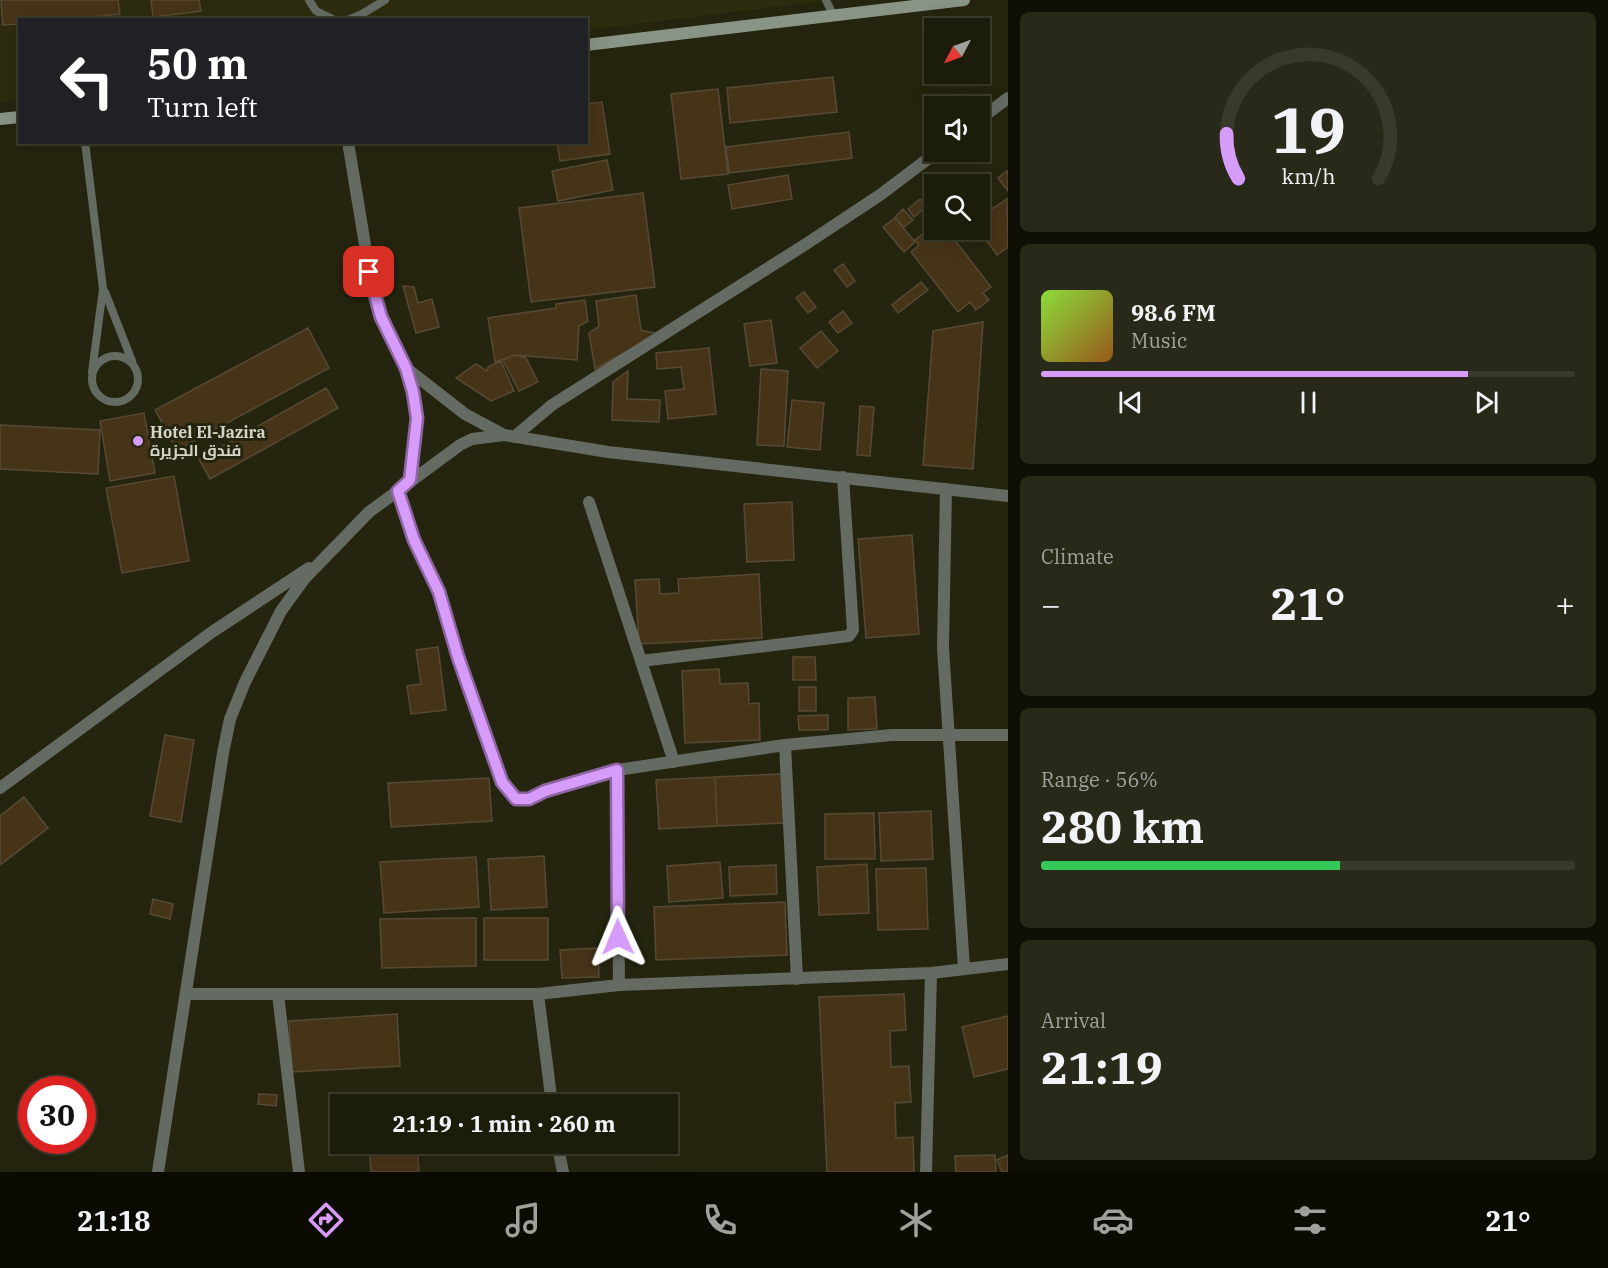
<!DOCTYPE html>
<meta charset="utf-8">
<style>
:root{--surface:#1c1c0b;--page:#292919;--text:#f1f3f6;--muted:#a0a19d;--line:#3a3a2c;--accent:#d79bf9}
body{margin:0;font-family:"IBM Plex Serif",Cairo,serif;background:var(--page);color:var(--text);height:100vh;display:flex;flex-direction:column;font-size:22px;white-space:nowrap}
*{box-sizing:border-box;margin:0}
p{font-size:20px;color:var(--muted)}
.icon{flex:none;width:33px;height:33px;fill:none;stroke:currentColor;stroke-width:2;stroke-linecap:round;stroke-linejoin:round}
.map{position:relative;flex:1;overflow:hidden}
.side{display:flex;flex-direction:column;gap:12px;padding:12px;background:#0f0f06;width:600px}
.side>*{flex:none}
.banner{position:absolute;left:18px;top:18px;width:570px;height:126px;border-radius:0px;box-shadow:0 6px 24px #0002,0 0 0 2px var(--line);background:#202124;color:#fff;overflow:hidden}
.needle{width:39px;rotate:229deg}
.tools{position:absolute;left:924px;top:18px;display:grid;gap:12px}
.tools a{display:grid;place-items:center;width:66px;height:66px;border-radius:0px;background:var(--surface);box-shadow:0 6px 24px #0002,0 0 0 2px var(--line);font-size:30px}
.speed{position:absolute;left:18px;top:1076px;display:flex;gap:12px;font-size:30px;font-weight:700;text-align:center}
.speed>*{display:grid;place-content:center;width:78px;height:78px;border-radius:50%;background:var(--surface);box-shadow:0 6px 24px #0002,0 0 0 2px var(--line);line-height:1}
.speed .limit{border:9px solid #d22;background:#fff;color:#111}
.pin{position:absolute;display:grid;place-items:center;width:51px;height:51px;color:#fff;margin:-26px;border-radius:12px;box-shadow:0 3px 9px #0006}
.me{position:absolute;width:66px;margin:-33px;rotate:359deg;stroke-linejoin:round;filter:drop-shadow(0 0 4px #0008)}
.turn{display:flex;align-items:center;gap:21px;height:126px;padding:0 30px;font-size:27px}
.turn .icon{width:78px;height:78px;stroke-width:2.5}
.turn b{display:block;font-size:42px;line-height:51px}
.big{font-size:45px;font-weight:800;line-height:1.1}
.side .tile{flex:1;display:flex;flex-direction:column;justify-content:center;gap:9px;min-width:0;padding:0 21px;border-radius:9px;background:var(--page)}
.side .dial{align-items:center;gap:0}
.dial svg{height:156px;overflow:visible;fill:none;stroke:var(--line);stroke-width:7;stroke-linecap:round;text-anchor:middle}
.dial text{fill:var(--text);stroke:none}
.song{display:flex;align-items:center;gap:18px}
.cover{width:72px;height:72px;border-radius:9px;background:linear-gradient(135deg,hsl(90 70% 55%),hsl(30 70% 35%))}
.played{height:6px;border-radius:3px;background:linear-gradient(90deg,var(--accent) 80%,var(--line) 80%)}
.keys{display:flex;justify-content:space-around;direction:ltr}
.heat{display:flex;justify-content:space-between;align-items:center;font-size:33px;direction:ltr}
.charge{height:9px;border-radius:4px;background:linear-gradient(90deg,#34c759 56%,var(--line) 0)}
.trip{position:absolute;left:330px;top:1094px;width:348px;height:60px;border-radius:0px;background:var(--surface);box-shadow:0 6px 24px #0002,0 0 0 2px var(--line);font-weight:800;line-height:60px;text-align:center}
.menu{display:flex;height:96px;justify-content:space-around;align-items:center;background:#0b0b04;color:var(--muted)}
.menu .icon{width:42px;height:42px}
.menu .active{color:var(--accent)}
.menu b{font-size:27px;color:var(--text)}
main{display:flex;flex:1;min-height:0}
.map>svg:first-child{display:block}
</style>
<main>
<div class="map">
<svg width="1008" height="1172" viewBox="0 0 1008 1172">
<rect width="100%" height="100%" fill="#25250f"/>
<path fill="#2d2c0e" d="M0 0H831L587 30 586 20H20L19 100 0 103Z"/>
<path fill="#463418" stroke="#574a35" stroke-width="1.5" d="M1 0H118L120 14 65 20H20V24L3 25Z
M151 0H199L201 11 153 17Z
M833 77 837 112 730 123 727 88Z
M718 89 728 174 681 179 671 94Z
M602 102 610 154 560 161 557 142H586V104Z
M849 132 852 158 729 173 726 147Z
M607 160 613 190 558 201 552 171Z
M1007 171H1008V191L998 178Z
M788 175 792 199 732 209 728 185Z
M934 192V215L923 200Z
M643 193 655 287 531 302 519 208Z
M920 199 927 206 914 217 908 209Z
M1007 199 1008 247 997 255 979 230 980 217Z
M903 209 913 220 904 227 895 217Z
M895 218 915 242 904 252 883 227Z
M932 227 939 236 947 230 991 287 983 293 989 300 976 310 970 302 958 312 911 252 919 245 915 240Z
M843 264 855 281 847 287 834 270Z
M921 282 928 290 898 313 892 305Z
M403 286 414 287 418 303 432 299 439 327 416 333Z
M804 292 816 307 808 313 796 298Z
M636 295 641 330 659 334 595 369 589 333 599 326 596 301Z
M585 300 588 321 579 326 577 360 515 355 495 362 488 318 556 308V304Z
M843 311 852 323 838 333 829 322Z
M771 320 777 363 750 366 744 324Z
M983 322 973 469 923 465 933 331Z
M308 328 329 368 177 450 155 410Z
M821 331 838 351 817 368 800 348Z
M709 348 716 414 668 419 665 391 684 389 681 367 657 369 656 353Z
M515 355 526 358 538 382 519 391 503 360Z
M501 361 514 391 491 401 456 378 476 364 487 371 488 367Z
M761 369 788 371 784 446 757 445Z
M628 371 627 399 660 400 659 422 612 420 613 382Z
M326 388 338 408 210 479 199 459Z
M792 400 824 403 820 450 787 447Z
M860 406 874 407 870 456 857 455Z
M144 413 155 473 110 481 100 421Z
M0 425 100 430 98 474 0 469Z
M174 476 189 561 122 573 106 488Z
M792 502 794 560 747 562 744 504Z
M912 535 919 634 866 638 858 539Z
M759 574 762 638 639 644 635 580 659 579 660 594 679 593 678 579Z
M438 647 446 710 411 714 407 686 421 684 416 650Z
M793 657H815L816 680H793Z
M719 669 720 684 748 683 749 704 759 703 760 740 685 743 682 671Z
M799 687H816V711H799Z
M875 697 877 729 848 730V698Z
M828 715V730H799L798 716Z
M165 735 194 740 181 822 150 816Z
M781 774 784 823 717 826 715 777Z
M715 777 717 826 659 829 656 780Z
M489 778 492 821 391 827 388 783Z
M24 797 48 828 0 865V816Z
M931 811 933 859 881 861 879 813Z
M874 813 875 859H825V814Z
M544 856 547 907 491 910 488 859Z
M476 857 479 907 384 913 380 862Z
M720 862 723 898 669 902 667 866Z
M867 864 869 913 819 915 817 867Z
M776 865 777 894 730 896 729 867Z
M926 868 928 929 878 930 876 869Z
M153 899 173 904 170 919 150 914Z
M785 902 787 955 656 960 654 907Z
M476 918V966L382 968 380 919Z
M484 918H548V960H484Z
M598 948 599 977 562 978 560 950Z
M904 994 906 1030 890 1031 891 1067 909 1066 911 1102 895 1103 896 1138 913 1137 914 1172H827L819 997Z
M397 1014 400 1066 292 1072 289 1021Z
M1008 1016V1069L974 1077 962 1027Z
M259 1094 277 1095 276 1106 258 1104Z
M369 1143H417L419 1172H371Z
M488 1143H532V1152L489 1153Z
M995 1155 996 1172H956L955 1156Z
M1008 1155V1172H1002L997 1160Z"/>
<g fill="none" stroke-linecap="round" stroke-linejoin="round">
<path stroke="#646b62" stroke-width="8" d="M309 0 316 11 335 20
M826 0 833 15
M348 20 362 14 385 0
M85 142 103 289 92 372
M105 292 132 361
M92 379a23 23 0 1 1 46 0a23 23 0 1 1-46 0Z"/>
<path stroke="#646b62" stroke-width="12" d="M980 119 1008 98
M348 142 373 293C387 334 418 374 416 420 416 439 412 460 410 480
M406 368 465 414 504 435
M514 437 552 405 806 244 880 195 937 152
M946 489 943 648 964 969
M397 491 415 540 439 592 458 657 502 782 516 799H529L545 791 617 770 785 745 892 735H1008
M589 502 674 762
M641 661 849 636 853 630 843 477
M785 745 797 979
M617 770 619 985
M0 788 212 632 309 568
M186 994H538L619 985 931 973 1008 964
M278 994 299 1172
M538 994 552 1104
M557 1143 563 1172
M158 1172 223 753 230 719 245 682 281 611 305 578 369 512 460 445 472 439 504 435 608 452 1008 496
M926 1172 931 973"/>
<path stroke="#889485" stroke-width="12" d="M586 45 964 0
M0 119 20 117"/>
</g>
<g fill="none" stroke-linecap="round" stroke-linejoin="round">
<defs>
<path id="route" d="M369 272 381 317 406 368 413 392 417 418 410 480 398 491 414 540 439 592 458 657 502 782 516 799H529L545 791 617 770 618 937"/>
</defs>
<use href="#route" stroke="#8c65a2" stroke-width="15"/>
<use href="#route" stroke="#d79bf9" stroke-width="10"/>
</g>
<circle fill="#d79bf9" stroke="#25250f" stroke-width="2" cx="138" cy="441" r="6"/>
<g text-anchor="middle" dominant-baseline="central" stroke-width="6" stroke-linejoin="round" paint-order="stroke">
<g font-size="16" font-weight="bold" fill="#d3d3c6" stroke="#25250f" text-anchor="start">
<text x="150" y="432">Hotel El-Jazira<tspan x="150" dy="18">فندق الجزيرة</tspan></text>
</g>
</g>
</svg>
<div class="tools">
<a><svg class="needle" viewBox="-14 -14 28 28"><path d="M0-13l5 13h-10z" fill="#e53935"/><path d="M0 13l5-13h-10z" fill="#a0a19d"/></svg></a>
<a><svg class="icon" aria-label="sound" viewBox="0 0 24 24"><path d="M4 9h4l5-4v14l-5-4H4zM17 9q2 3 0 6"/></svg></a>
<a><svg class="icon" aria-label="search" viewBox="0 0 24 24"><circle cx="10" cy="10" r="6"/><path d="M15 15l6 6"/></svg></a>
</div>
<div class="speed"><div class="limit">30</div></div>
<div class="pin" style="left:369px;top:272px;background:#d93025"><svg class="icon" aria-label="arrive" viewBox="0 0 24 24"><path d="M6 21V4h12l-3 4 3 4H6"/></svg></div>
<svg class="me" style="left:618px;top:937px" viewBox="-20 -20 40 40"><path d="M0-17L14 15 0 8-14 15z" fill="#d79bf9" stroke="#fff" stroke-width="4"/></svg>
<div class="trip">21:19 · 1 min · 260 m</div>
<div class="banner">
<div class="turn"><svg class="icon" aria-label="left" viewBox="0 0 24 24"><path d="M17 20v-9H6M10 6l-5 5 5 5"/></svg><div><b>50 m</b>Turn left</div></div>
</div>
</div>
<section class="side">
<div class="tile dial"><svg viewBox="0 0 100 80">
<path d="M14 69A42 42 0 1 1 86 69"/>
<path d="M14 69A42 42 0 0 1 8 46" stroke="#d79bf9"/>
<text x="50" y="56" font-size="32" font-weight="700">19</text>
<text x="50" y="72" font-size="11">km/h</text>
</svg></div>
<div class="tile">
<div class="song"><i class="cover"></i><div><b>98.6 FM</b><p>Music</p></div></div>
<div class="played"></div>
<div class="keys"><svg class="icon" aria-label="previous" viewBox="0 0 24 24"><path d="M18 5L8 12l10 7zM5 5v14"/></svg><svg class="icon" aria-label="pause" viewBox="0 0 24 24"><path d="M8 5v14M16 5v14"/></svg><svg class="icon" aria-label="next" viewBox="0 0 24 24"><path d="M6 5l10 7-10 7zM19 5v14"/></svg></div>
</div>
<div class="tile"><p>Climate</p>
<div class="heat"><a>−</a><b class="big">21°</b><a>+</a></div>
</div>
<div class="tile"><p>Range · 56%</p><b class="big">280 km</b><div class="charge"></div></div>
<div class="tile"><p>Arrival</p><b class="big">21:19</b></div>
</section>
</main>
<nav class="menu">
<b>21:18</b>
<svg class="icon active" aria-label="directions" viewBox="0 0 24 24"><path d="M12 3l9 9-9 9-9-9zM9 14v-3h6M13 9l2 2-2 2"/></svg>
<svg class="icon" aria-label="music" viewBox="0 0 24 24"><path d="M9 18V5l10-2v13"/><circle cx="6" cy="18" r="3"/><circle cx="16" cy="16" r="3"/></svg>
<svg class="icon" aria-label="phone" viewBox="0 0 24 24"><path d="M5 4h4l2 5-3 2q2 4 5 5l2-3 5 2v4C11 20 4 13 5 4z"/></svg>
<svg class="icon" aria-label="climate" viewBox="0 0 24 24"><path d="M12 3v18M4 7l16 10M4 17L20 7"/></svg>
<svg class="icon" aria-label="car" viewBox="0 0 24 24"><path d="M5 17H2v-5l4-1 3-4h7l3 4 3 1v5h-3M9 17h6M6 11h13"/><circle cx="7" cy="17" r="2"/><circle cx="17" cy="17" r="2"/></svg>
<svg class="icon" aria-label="filters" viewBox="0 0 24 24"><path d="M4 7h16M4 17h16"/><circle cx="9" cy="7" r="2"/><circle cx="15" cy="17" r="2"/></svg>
<b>21°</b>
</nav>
